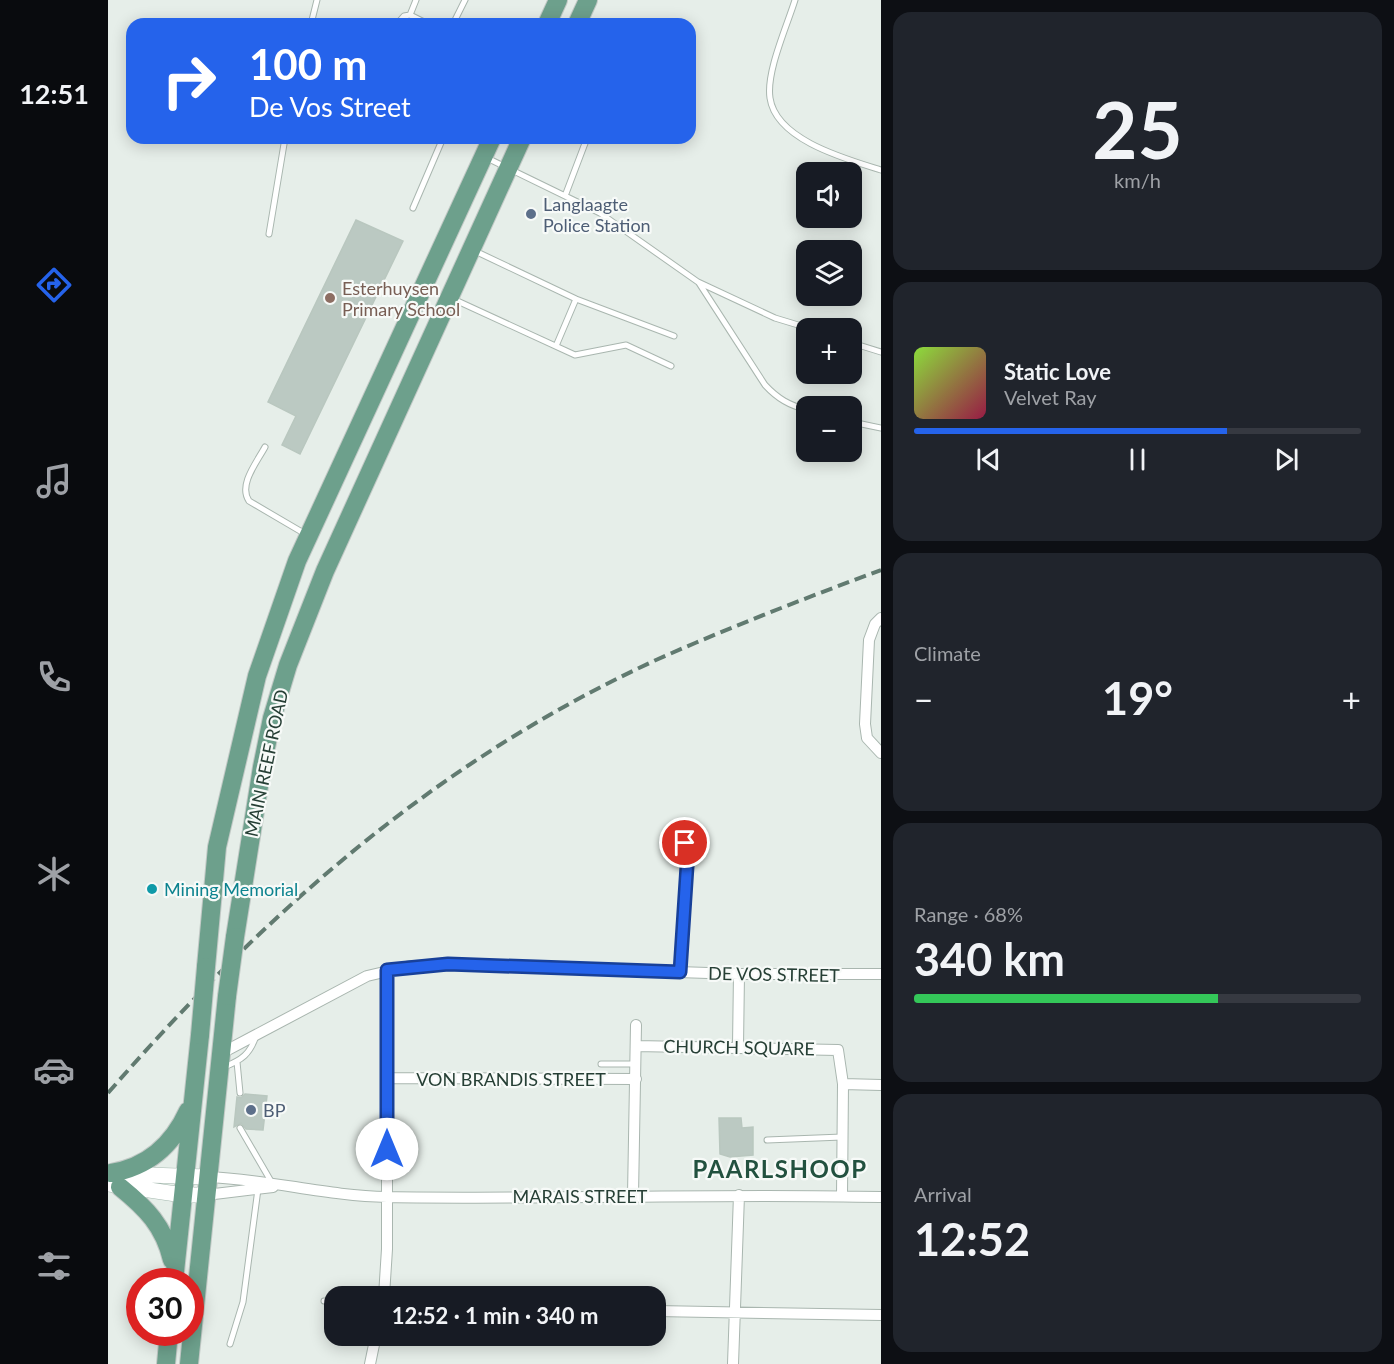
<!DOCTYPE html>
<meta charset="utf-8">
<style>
:root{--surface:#171b24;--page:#20242c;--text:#f1f3f6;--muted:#9ea1a6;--line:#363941;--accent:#2563eb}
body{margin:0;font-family:Lato,sans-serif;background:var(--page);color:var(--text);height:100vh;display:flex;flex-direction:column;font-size:22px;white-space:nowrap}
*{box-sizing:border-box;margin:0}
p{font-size:20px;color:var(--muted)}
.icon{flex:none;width:33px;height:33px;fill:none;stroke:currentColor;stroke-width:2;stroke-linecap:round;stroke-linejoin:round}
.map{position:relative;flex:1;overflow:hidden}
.drawer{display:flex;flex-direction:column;gap:12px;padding:12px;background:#0d0f14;width:513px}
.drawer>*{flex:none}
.guide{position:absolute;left:18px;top:18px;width:570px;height:126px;border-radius:18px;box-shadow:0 3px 15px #0003;background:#2563eb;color:#fff;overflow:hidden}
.tools{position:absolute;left:688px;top:162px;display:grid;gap:12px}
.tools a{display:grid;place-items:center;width:66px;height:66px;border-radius:12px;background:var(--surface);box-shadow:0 3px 15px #0003;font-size:30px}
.speed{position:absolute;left:18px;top:1268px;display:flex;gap:12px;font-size:30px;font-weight:700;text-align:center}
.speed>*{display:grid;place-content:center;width:78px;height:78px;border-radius:50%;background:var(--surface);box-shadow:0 3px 15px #0003;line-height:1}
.speed .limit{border:9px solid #d22;background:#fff;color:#111}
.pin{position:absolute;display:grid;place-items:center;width:51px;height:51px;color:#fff;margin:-26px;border:3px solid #fff;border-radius:50%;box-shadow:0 2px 6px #0007}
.me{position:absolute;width:66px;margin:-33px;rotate:0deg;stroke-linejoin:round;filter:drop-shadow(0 0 4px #0008)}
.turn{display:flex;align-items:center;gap:21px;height:126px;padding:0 24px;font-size:27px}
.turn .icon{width:78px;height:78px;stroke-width:2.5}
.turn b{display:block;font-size:42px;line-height:51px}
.big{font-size:45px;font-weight:700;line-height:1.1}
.drawer .widget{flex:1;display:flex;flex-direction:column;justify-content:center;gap:9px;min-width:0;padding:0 21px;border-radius:18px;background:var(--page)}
.drawer .dial{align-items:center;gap:0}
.dial b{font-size:78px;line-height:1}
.song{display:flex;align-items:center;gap:18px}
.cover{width:72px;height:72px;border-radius:9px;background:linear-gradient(135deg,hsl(90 70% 55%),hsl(340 70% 35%))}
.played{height:6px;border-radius:3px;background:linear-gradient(90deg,var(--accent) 70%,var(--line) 70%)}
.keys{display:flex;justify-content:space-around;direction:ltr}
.heat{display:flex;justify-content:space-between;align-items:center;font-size:33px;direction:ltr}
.charge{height:9px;border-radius:4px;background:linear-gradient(90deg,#34c759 68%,var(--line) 0)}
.trip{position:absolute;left:216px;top:1286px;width:342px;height:60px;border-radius:18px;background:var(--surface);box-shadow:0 3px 15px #0003;font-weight:700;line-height:60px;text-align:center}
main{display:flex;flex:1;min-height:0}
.tab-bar{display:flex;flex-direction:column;width:108px;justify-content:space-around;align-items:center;background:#090b0e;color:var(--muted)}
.tab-bar .icon{width:42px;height:42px}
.tab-bar .active{color:var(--accent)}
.tab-bar b{font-size:27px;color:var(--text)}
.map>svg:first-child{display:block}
</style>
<main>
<nav class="tab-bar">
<b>12:51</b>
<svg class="icon active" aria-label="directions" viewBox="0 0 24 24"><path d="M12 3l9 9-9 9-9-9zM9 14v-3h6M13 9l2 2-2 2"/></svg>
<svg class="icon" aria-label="music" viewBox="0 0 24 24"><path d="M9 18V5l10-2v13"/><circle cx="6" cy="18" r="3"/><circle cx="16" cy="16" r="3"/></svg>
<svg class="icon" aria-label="phone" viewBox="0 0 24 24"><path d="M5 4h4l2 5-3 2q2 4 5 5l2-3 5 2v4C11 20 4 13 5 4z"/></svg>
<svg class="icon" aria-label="climate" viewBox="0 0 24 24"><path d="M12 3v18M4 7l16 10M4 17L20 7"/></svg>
<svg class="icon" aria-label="car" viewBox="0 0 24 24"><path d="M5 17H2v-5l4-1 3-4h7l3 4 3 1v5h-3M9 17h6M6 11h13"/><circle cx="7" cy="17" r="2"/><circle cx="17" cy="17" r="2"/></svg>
<svg class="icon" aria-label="filters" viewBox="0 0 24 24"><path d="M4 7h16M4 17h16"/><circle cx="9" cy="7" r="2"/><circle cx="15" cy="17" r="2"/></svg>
</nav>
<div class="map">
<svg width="773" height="1364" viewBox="0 0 773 1364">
<rect width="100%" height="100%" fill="#e6eee9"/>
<path fill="#bbc9c2" stroke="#b9c7bf" stroke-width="1.5" d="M248 220 295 241 192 454 174 445 188 416 160 402Z
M137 1094 159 1096 155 1130 138 1129 133 1123 126 1127 129 1097 133 1098Z
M611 1118H633L634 1128 645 1127V1155L622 1157 612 1154Z"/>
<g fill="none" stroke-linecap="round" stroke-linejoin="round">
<defs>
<path id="lane" d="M308 0 302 15 320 24
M687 0C679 26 658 72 662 98 668 140 738 159 773 170
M203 24 209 0
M289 24 296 16 302 15
M345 24 357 0
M377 157 492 213 590 282 667 318 700 328
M457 196 479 138
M305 208 335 138
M161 234 177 138
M367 251 468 299 566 336
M591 283 657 385C670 399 681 405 699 410
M345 299 467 355 518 345 563 366
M744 343 773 352
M448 346 468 299
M744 422 773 428
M157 447C149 462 130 485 141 501L199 535
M568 843H577L580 846 572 972
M129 1062 132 1093
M493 1064H527
M116 1067C134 1060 142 1054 148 1036
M132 1128 164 1183
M659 1140 734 1137
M216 1301 226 1302
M122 1344 135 1302 150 1189"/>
<path id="street" d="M773 618 767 624 761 640 757 724 759 738 773 753
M528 1046 730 1050 735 1084 734 1196
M630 1046 631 974
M112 1054 259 976 302 966 356 965 631 974H773
M279 1078 528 1079
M735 1084 773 1085
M99 1177C160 1179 219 1196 279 1197 444 1200 608 1193 773 1197
M98 1195 165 1187
M525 1195 528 1025
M276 1296 279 1249V970
M548 1311 773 1315
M262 1364 268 1335
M625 1364 631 1195"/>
<path id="secondary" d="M10 1174 99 1177
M0 1184 75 1195H98"/>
<path id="primary" d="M439 24 450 0
M469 24 480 0
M127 937 154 767 164 718 180 665 217 571 414 138
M98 967 109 847 149 676 189 561 384 138
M3 1173C40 1167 65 1144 80 1111
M12 1187C38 1208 56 1226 64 1260
M66 1281 92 1035
M58 1364 61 1332
M81 1364 119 996"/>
</defs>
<use href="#lane" stroke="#a9b6af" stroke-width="7"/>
<use href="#street" stroke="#a9b6af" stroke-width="12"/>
<use href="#secondary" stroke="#a5b9af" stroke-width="16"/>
<use href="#primary" stroke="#c2c9c6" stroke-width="20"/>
<use href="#lane" stroke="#fff" stroke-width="5"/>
<use href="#street" stroke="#fff" stroke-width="10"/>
<use href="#secondary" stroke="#fff" stroke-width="15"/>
<use href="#primary" stroke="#6da08c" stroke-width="18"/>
<path stroke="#617a70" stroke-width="4" stroke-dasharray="12 6" stroke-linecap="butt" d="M0 1093C158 912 327 762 548 660 622 627 698 598 773 570"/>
<defs>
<path id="primary-bridge" d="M119 996 127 937
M92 1035 98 967"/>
</defs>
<use href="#primary-bridge" stroke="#c2c9c6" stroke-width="20" stroke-linecap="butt"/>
<use href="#primary-bridge" stroke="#6da08c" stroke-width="18"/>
</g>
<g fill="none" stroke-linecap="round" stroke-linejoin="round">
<defs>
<path id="route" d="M279 1149V970L340 964 572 972 580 851 577 843"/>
</defs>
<use href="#route" stroke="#184099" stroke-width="15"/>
<use href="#route" stroke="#2563eb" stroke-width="10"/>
</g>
<g fill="#5c6f8a" stroke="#f7faf8" stroke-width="2">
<circle cx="423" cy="214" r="6"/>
<circle cx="143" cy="1110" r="6"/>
</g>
<circle fill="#8d6e63" stroke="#f7faf8" stroke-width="2" cx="222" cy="298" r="6"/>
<circle fill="#0f9aa8" stroke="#f7faf8" stroke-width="2" cx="44" cy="889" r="6"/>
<g text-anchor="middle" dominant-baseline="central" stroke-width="4.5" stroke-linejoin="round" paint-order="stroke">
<g font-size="18" fill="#4e5e75" stroke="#f7faf8" text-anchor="start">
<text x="435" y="204">Langlaagte<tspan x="435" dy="21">Police Station</tspan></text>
<text x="155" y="1110">BP</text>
</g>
<g font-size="18" fill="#785e54" stroke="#f7faf8" text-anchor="start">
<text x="234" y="288">Esterhuysen<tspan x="234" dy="21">Primary School</tspan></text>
</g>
<g font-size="18" fill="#263f35" stroke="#f7faf8">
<text transform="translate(158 763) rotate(-78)">MAIN REEF ROAD</text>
<text transform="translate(666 974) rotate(1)">DE VOS STREET</text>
<text transform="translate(631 1047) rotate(1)">CHURCH SQUARE</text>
<text x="403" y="1079">VON BRANDIS STREET</text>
<text x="472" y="1196">MARAIS STREET</text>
</g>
<g font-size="18" fill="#0d838f" stroke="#f7faf8" text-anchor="start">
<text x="56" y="889">Mining Memorial</text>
</g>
<g font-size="24" font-weight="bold" letter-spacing="1.5" fill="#22513f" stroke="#f7faf8">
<text x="672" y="1168">PAARLSHOOP</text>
</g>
</g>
</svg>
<div class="tools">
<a><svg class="icon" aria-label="sound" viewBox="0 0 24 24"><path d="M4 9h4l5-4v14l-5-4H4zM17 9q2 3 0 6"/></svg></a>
<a><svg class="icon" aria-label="layers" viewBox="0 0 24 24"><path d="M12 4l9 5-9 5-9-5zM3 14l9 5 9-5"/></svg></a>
<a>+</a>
<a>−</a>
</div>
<div class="speed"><div class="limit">30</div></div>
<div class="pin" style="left:577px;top:843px;background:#d93025"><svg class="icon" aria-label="arrive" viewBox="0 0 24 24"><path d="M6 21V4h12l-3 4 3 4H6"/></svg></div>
<svg class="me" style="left:279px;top:1149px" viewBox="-20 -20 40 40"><circle r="19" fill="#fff"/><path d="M0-13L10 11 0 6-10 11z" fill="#2563eb"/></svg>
<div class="trip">12:52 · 1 min · 340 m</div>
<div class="guide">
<div class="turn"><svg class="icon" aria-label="right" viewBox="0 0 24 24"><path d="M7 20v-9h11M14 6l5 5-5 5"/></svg><div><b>100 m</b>De Vos Street</div></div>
</div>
</div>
<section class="drawer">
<div class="widget dial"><b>25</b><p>km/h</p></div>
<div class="widget">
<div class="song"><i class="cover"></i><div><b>Static Love</b><p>Velvet Ray</p></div></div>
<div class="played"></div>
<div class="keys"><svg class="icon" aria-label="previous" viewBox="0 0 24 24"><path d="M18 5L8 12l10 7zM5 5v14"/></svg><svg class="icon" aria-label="pause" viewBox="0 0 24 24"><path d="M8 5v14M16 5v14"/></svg><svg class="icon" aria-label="next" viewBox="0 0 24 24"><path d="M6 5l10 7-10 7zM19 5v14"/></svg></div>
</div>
<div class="widget"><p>Climate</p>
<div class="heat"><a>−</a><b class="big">19°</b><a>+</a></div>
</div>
<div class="widget"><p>Range · 68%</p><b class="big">340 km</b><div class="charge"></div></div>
<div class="widget"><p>Arrival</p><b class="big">12:52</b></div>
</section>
</main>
